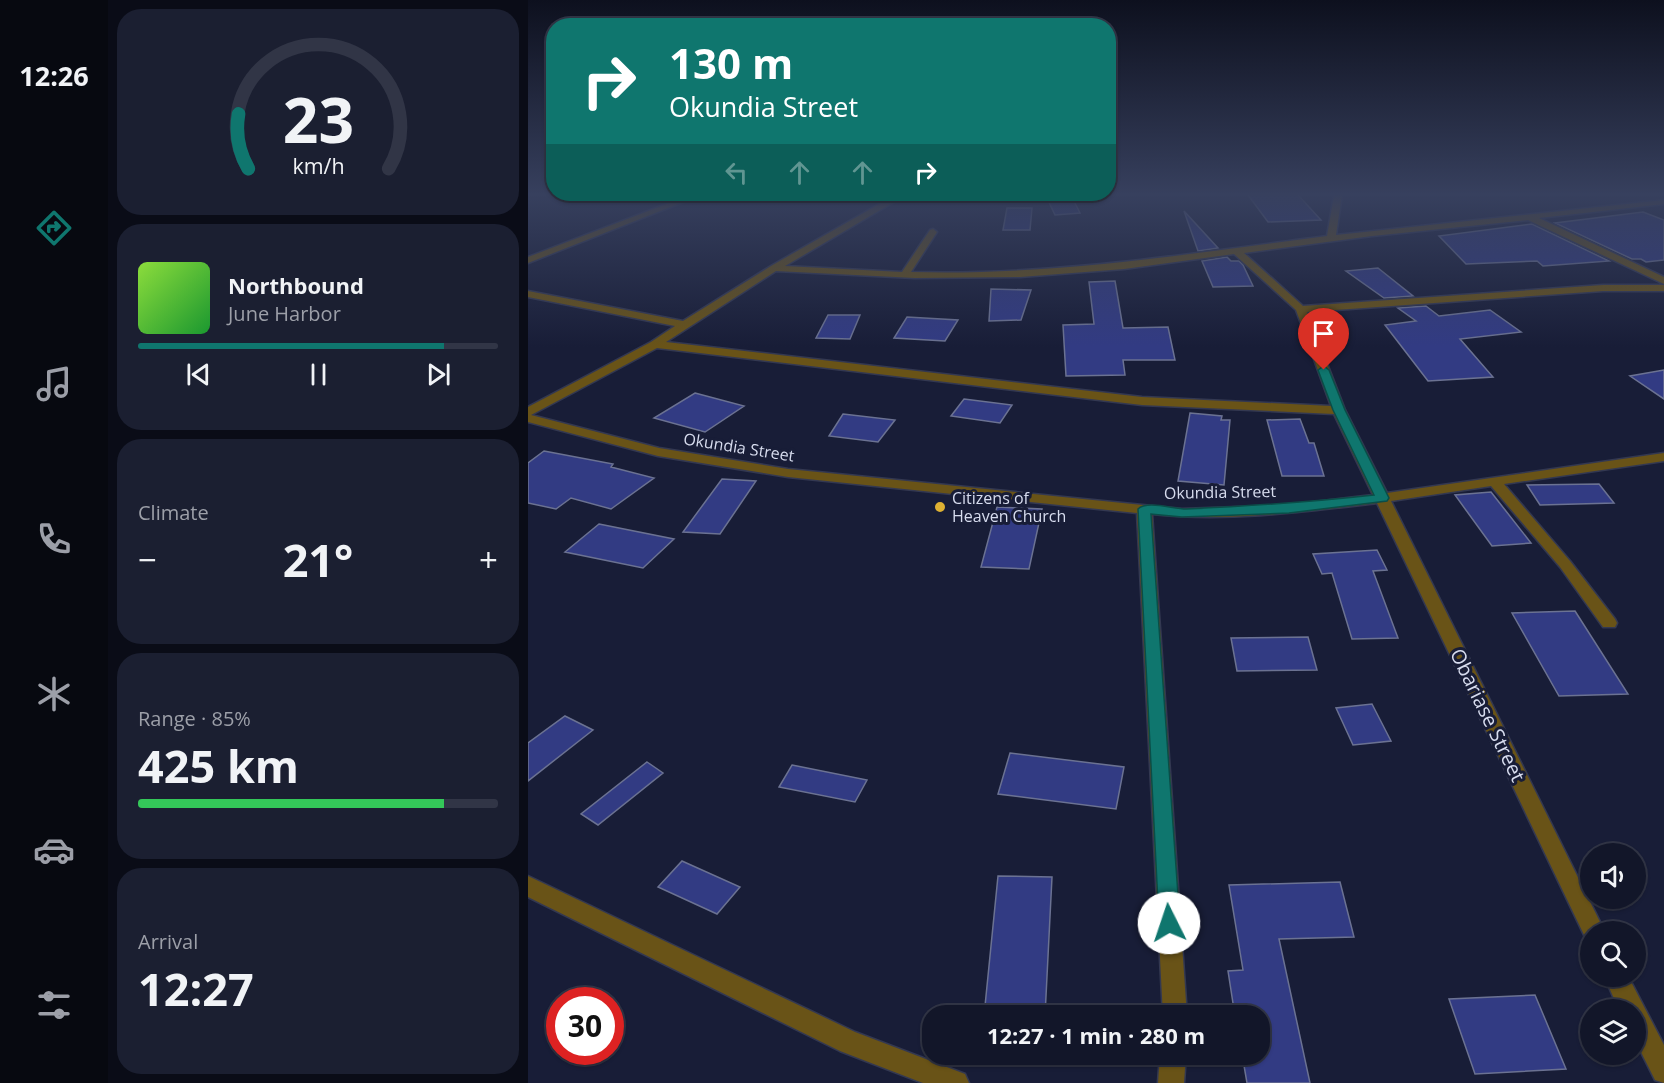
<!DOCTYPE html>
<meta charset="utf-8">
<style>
:root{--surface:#121629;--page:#1b1f31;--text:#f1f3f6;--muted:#9c9fa8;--line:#313546;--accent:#0f766e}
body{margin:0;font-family:"Open Sans",sans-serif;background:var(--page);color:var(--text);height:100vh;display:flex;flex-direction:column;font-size:22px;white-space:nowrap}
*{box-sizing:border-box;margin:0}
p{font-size:20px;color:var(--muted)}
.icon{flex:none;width:33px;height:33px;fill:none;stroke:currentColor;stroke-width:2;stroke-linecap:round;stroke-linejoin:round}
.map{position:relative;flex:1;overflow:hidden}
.side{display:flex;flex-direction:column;gap:9px;padding:9px;background:#0a0c17;width:420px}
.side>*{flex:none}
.top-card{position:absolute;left:18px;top:18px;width:570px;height:183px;border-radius:24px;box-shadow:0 2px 4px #0004,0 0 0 2px var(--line);background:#0f766e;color:#fff;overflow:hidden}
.controls{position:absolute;left:1052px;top:843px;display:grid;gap:12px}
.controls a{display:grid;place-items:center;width:66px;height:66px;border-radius:50%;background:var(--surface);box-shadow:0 2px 4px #0004,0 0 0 2px var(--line);font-size:30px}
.speed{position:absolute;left:18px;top:987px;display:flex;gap:12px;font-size:30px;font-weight:700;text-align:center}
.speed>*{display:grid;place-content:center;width:78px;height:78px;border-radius:50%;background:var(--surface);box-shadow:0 2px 4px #0004,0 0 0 2px var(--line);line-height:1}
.speed .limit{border:9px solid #d22;background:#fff;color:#111}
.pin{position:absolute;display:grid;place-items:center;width:51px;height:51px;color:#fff;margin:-62px -26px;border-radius:50% 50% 50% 0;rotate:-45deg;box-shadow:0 0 6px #0007}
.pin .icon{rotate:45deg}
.me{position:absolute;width:66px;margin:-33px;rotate:356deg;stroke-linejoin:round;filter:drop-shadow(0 0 4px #0008)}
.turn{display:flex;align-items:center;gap:21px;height:126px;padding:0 24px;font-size:27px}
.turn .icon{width:78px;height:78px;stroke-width:2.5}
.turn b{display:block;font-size:42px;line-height:51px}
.lanes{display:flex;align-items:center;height:57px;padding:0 24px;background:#0003;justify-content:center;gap:30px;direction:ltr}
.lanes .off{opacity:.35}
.big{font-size:45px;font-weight:700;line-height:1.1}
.side .tile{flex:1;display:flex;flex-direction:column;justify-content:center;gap:9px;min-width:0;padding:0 21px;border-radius:24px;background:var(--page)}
.side .dial{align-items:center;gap:0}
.dial svg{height:156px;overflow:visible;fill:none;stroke:var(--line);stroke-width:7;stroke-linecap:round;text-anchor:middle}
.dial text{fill:var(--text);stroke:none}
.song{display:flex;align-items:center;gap:18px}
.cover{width:72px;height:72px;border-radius:9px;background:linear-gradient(135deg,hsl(90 70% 55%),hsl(130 70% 35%))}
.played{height:6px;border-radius:3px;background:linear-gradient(90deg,var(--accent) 85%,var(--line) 85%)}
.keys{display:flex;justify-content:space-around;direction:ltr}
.heat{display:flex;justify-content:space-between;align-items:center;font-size:33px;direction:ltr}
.charge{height:9px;border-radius:4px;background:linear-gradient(90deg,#34c759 85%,var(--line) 0)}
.trip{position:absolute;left:394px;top:1005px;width:348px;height:60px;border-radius:24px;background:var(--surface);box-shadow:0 2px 4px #0004,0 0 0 2px var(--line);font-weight:700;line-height:60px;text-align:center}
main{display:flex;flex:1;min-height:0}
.menu{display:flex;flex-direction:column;width:108px;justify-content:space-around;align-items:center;background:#070910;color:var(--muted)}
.menu .icon{width:42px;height:42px}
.menu .active{color:var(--accent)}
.menu b{font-size:27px;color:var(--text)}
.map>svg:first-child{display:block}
</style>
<main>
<nav class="menu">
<b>12:26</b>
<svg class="icon active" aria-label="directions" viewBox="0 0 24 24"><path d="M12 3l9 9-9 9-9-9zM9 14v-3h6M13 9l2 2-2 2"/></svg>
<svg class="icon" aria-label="music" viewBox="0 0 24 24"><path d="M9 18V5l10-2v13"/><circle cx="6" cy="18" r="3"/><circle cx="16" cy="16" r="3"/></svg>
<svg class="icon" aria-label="phone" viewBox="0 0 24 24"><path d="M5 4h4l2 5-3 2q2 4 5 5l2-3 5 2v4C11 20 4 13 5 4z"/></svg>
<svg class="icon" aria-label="climate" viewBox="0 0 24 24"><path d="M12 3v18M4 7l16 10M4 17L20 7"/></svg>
<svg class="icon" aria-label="car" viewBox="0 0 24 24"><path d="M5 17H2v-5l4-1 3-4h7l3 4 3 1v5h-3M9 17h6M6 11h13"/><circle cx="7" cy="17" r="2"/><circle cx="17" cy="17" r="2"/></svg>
<svg class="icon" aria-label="filters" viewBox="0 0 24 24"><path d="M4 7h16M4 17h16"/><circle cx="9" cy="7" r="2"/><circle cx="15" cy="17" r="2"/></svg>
</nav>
<section class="side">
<div class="tile dial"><svg viewBox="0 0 100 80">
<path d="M14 69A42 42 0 1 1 86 69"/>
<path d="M14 69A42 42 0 0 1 9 41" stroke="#0f766e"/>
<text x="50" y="56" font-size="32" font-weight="700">23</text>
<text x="50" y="72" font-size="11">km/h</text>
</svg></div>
<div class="tile">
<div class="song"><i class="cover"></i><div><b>Northbound</b><p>June Harbor</p></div></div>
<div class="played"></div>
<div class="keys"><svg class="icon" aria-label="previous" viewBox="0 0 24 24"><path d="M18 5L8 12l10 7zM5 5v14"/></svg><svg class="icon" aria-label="pause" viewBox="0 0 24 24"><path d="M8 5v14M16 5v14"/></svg><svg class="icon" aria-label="next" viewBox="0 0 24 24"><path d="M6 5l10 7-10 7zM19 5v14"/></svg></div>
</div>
<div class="tile"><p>Climate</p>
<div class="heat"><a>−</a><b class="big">21°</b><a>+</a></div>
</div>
<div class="tile"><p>Range · 85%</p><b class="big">425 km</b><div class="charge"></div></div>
<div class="tile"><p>Arrival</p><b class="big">12:27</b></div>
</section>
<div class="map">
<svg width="1136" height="1083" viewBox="0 0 1136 1083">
<rect width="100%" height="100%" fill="#181d37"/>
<path fill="#323b83" stroke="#6b7292" stroke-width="1.5" d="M543 195 552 213 527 215 518 196Z
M720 195H770L793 220 740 222Z
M479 208H504L502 230H475Z
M656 211 690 248 670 251Z
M1115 212 1136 220V260L1118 262 1113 259H1104L1027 223Z
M1004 224 1081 261 1015 266 1009 261 938 264 911 236Z
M699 257 703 261H711L715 265 725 286 685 287 674 261Z
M850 268 885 296 856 298 818 271Z
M587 281 595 328 640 327 647 360H595L597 375 538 376 535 325 566 324 561 282Z
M463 289 503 290 493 320 461 321Z
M898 306 911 316 962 310 993 332 932 339 965 377 900 381 857 325 888 321 870 308Z
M300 315H332L322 339 288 338Z
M379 317 430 320 417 341 366 338Z
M1136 370V399L1102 376Z
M167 393 216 406 177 432 126 418Z
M436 399 484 405 472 423 423 416Z
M662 413 694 416 693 420H702L696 485 650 481Z
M315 414 367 420 350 442 301 436Z
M772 419 781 443H786L796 476H754L739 420Z
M16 451 85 464 83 467 126 478 83 509 43 498 28 509 0 503V463Z
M194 479 228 481 192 534 155 532Z
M1071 484 1086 503 1012 505 999 485Z
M963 492 1003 543 964 546 927 495Z
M469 507 514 509 501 569 453 567Z
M71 524 146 539 115 568 37 552Z
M849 550 859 570 845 571 870 638 824 639 804 573 794 574 785 554Z
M1047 611 1100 694 1031 696 984 613Z
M780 637 789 670 709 671 703 638Z
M844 704 863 741 825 745 808 708Z
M37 716 65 730 0 781V743Z
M482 753 596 767 588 809 470 794Z
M119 762 135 773 70 825 53 814Z
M264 765 339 780 327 802 251 787Z
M154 861 212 887 189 914 130 887Z
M470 876 524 877 517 1016H456Z
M812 882 826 937 751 939 782 1083H719L714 1054H732V1016H707L700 971 715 970 701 885Z
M1007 995 1038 1069 947 1074 921 999Z"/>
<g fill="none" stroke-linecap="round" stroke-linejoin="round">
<defs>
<path id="minor" d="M162 195H173L0 263V257Z
M367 195H415L411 197 371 199 257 266 374 272 402 230 405 229 409 232 383 272C523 276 660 254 799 236L806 195H814L808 235 1136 200V204L1011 218 1136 277V284L1000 220 844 236 716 253 775 306 1075 285H1136V291H1075L779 312 817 410 859 493 1136 453V461L976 484 1042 561 1087 619 1089 623 1087 627H1075L1032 567 963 486 863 501 1077 932H1062V941L1058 939 849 503C775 512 698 522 624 514L659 1016H635L609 513 260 477 130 456 0 422V407L123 342 147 326 0 297V291L155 321 243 266ZM706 254 768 310 803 406 614 397 138 342 248 271 387 278 492 277 596 269ZM129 348 614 405 806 414 845 495 761 505 654 509 260 469 131 448 3 415Z
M0 876 327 1032 437 1074 441 1083H395L312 1051 0 897Z
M1076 976H1100L1136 1045V1083L1127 1080 1107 1040V1010H1091Z
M632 1054H658L656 1083H630Z"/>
</defs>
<use href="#minor" stroke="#333851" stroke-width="3"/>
<use href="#minor" fill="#695317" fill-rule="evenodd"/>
</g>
<linearGradient id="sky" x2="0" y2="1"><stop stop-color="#0d101e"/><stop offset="0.56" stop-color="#37405e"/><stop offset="1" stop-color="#37405e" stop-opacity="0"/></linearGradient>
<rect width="1136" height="347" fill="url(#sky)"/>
<path fill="#0f766e" stroke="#0a4d48" stroke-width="1.5" d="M796 366 801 370 817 410 861 498 859 501 761 513 654 517 623 514 652 923 649 930 641 933 634 930 631 923 610 509C619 500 645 509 658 509 722 506 784 502 846 495L805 410 790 370Z"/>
<circle fill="#deb133" stroke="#181d37" stroke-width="2" cx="412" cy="507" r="6"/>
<g text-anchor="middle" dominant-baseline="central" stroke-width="6" stroke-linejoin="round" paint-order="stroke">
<g font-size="16" fill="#d7dcee" stroke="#181d37">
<text transform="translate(211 447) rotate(9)">Okundia Street</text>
<text transform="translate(692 492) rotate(-1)">Okundia Street</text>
</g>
<g font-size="16" fill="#d7dcee" stroke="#181d37" text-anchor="start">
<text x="424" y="498">Citizens of<tspan x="424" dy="18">Heaven Church</tspan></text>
</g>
<g font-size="20" fill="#d7dcee" stroke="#181d37">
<text transform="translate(960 715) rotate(64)">Obariase Street</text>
</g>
</g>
</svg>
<div class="controls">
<a><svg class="icon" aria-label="sound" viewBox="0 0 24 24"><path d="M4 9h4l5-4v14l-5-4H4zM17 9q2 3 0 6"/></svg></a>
<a><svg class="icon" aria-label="search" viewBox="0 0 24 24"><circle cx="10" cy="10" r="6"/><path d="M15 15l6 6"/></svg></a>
<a><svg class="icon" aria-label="layers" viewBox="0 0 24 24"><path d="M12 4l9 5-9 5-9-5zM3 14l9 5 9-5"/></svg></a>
</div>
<div class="speed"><div class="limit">30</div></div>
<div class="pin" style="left:796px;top:370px;background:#d93025"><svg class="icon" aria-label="arrive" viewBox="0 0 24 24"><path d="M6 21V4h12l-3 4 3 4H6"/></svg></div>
<svg class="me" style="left:641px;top:923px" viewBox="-20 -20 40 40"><circle r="19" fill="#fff"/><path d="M0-13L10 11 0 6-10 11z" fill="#0f766e"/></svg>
<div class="trip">12:27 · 1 min · 280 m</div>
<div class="top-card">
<div class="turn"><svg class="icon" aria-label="right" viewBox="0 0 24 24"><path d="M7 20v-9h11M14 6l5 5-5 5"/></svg><div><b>130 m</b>Okundia Street</div></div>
<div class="lanes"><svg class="icon off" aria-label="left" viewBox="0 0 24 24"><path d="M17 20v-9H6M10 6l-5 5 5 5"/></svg><svg class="icon off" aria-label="ahead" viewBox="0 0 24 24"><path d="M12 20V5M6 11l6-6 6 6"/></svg><svg class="icon off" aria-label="ahead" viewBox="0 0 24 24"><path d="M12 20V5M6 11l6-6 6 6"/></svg><svg class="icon" aria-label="right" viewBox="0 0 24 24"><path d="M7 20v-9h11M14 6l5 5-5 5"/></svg></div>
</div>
</div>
</main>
